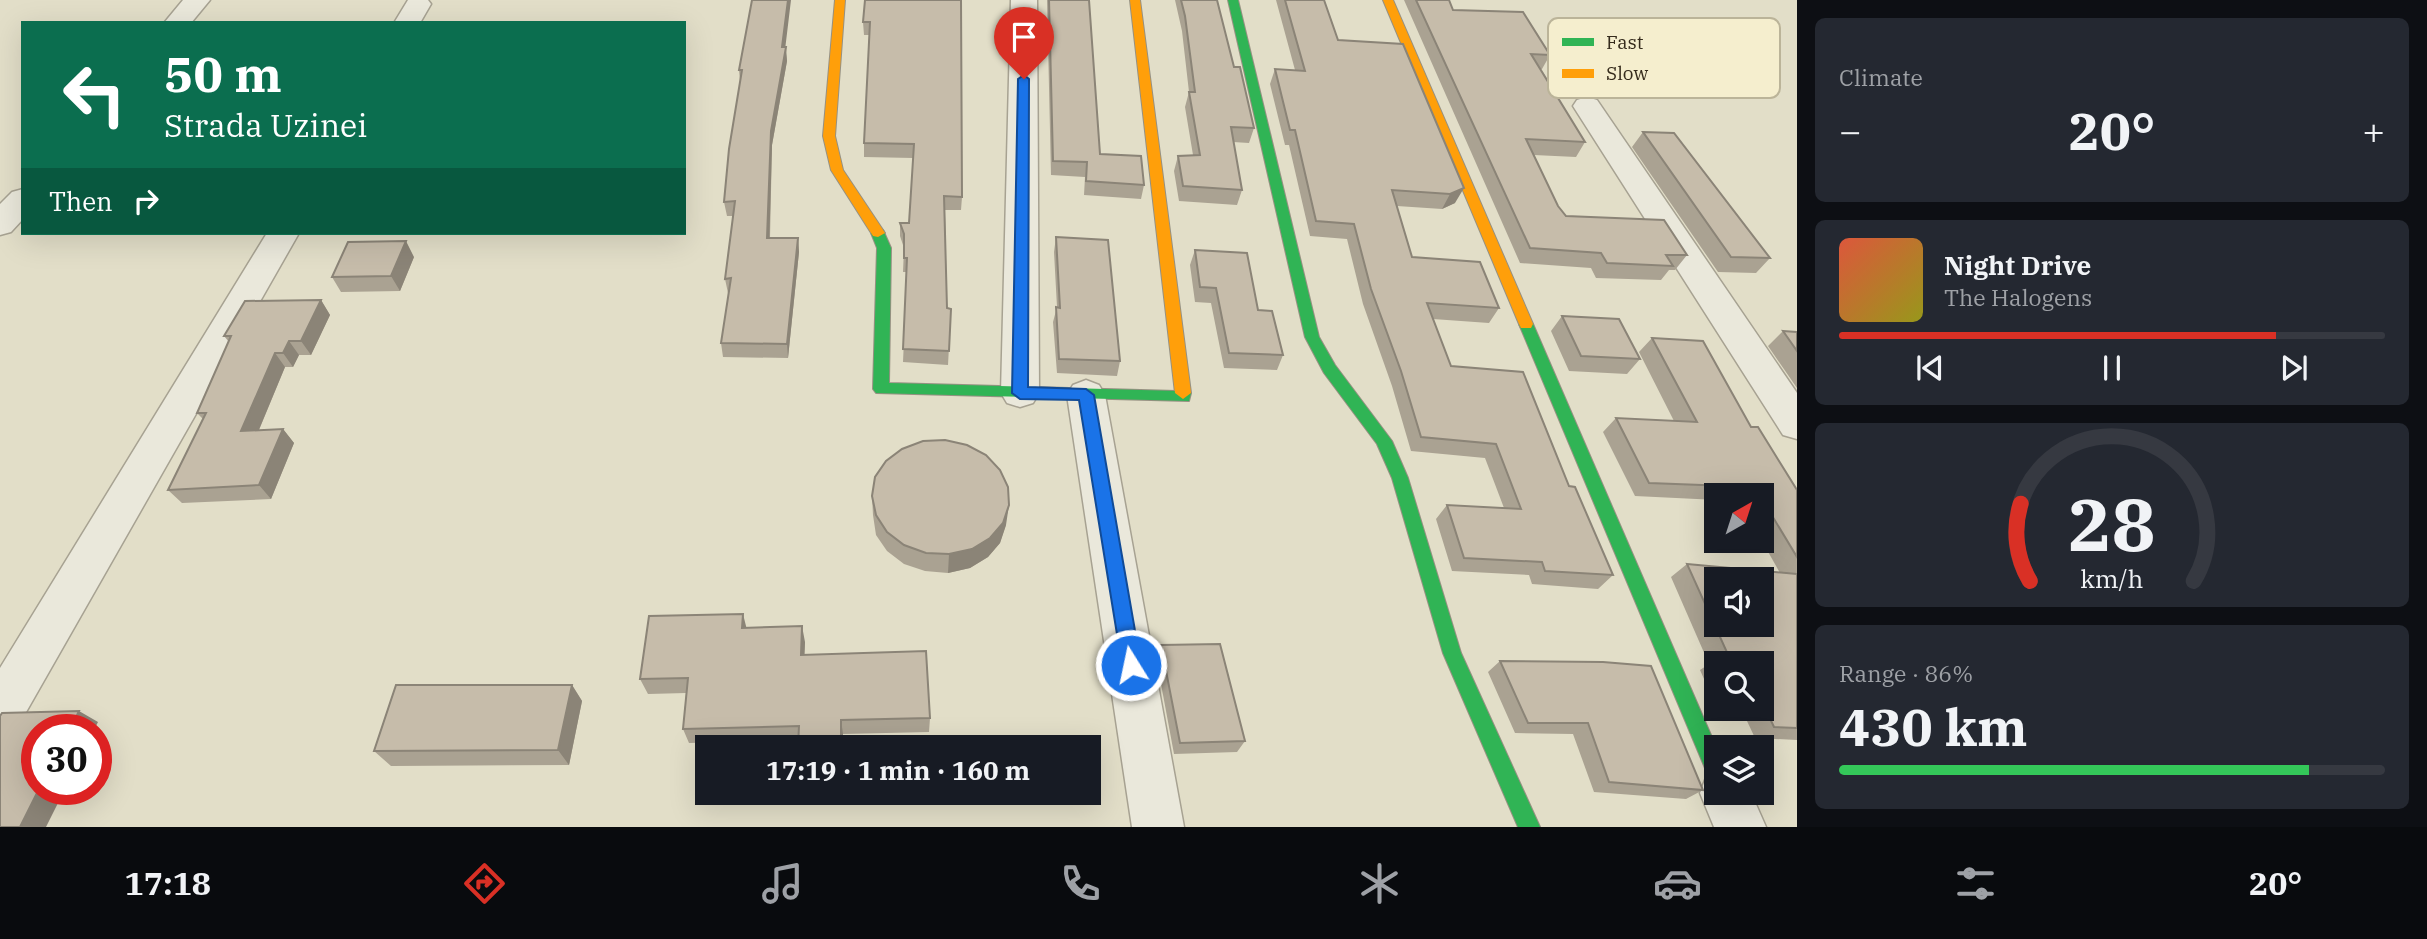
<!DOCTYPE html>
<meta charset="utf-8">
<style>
:root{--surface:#171b24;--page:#242831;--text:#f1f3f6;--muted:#9ea1a6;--line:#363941;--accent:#d93025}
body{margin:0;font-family:"IBM Plex Serif",serif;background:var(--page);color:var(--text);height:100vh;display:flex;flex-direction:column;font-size:26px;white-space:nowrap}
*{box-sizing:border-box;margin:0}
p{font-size:23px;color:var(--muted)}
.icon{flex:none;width:38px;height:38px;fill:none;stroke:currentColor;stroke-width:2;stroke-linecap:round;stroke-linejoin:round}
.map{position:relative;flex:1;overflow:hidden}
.drawer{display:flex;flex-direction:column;gap:18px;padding:18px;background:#0d0f14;width:630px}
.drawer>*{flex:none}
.banner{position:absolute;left:21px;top:21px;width:665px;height:214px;border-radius:0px;box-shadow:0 7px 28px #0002;background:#0b6e4f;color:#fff;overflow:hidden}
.needle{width:46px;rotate:39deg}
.fabs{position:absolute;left:1704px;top:483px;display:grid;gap:14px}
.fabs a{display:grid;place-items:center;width:70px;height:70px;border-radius:0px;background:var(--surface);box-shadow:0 7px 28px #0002;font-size:35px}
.speed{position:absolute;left:21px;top:714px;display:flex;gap:14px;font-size:35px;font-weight:700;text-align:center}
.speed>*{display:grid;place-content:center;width:91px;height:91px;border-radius:50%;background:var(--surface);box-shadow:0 7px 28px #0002;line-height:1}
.speed .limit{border:10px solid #d22;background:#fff;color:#111}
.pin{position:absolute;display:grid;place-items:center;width:60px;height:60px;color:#fff;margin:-72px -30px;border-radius:50% 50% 50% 0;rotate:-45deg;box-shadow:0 0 7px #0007}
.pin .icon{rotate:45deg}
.me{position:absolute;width:77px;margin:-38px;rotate:350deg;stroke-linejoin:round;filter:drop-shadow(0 0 5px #0008)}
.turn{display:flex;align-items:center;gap:24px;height:147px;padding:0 28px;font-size:32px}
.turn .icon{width:91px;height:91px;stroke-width:2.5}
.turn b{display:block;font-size:49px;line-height:60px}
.then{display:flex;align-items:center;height:66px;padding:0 28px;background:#0003;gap:14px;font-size:26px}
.big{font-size:52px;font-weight:800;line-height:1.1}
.drawer .widget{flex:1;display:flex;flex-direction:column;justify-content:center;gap:10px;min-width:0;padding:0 24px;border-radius:10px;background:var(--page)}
.drawer .dial{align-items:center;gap:0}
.dial svg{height:182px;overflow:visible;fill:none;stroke:var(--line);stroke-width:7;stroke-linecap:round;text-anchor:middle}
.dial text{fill:var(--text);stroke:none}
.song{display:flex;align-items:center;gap:21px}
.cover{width:84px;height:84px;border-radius:10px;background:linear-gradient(135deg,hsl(10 70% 55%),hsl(60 70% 35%))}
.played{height:7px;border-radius:4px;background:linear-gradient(90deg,var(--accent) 80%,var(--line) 80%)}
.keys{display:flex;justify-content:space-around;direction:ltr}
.heat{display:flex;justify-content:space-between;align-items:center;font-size:38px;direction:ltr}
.charge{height:10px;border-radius:5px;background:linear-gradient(90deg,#34c759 86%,var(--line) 0)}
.trip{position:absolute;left:695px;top:735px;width:406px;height:70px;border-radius:0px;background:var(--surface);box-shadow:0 7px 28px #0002;font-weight:800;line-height:70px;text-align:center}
.dock{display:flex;height:112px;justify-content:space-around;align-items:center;background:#090b0e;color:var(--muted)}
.dock .icon{width:49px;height:49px}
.dock .current{color:var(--accent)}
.dock b{font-size:32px;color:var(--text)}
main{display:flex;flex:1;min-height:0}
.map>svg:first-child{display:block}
</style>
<main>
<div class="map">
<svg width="1797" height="827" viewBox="0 0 1797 827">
<rect width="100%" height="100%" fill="#e2dec8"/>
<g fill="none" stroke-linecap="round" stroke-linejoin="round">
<defs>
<path id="street" d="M183 0H210L191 23H164Z
M408 0H428L431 4 420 23H394Z
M1011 0H1037L1039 393 1033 403 1020 407 1007 403 1001 393Z
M1587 97 1597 100 1797 393V439L1783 435 1573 106 1577 100Z
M23 189V219L11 232 0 235V204L12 192Z
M267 233H299L17 728 0 735V668Z
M1086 380 1099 385 1105 395 1184 827H1132L1067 395 1073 385Z
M1717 771V793H1751L1766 827H1714L1700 793 1707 775Z"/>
<path id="fast" d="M1228 0H1238L1319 337 1335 365 1392 441 1408 478 1461 653 1540 827H1518L1443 653 1392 478 1377 444 1324 373 1305 337Z
M878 229 883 230 891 248 889 383 1176 391 1183 387 1191 393 1189 401 876 393 873 389 877 248 871 233Z
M1526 319 1533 324 1717 749V783L1710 780 1519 324Z"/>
<path id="slow" d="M835 0H845L835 136 843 170 885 233 878 237 873 236 831 170 823 136Z
M1130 0H1140L1191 393 1183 399 1175 393Z
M1383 0H1393L1533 324 1531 328H1521L1519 324Z"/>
</defs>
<use href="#street" stroke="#a7a292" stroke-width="3"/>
<use href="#fast" stroke="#969182" stroke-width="2"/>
<use href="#slow" stroke="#969182" stroke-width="2"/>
<use href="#street" fill="#eae8db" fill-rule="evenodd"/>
<use href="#fast" fill="#30b455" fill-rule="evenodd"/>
<use href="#slow" fill="#ff9f0a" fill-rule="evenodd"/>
</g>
<path fill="#aaa292" d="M865 0 962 197 961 210H945L947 308 951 309 948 365 903 362 907 272H903L904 248 900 236V223H909L913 158 864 157V143L869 35H864L863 22Z
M1047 0H1089L1100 154 1144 185 1141 199 1084 195 1085 177 1051 175Z
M1175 0H1217L1234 67 1254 128 1249 143 1233 142 1242 190 1237 205 1179 201 1174 171 1178 156 1193 155 1185 107 1189 92 1182 31Z
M1276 0H1324L1338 40 1403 44 1455 203 1442 209 1397 206 1412 257 1499 308 1489 323 1433 319 1451 366 1569 486 1613 575 1598 589 1532 584 1529 575 1452 571 1436 519 1447 505 1504 508 1485 458 1411 451 1392 386 1363 304 1347 239 1310 236 1289 145H1285L1270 84 1275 69 1295 70Z
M1404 0H1449L1453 10 1550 55 1542 69H1541L1585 142 1576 157 1534 155 1558 206 1566 216 1687 255 1675 270H1669L1661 280 1596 278 1591 268 1520 263Z
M785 47 787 61 772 145 770 238H798L799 252 788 358 723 357 721 343 729 293H728L725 279 733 216H727L724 202 740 81 739 70Z
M1643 132 1770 258 1756 273 1718 272 1632 147Z
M627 233H667L666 235H628Z
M1056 237 1120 361 1117 376 1057 373 1053 322 1057 307 1054 252Z
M1195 250 1258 310 1283 355 1277 370 1224 368 1211 303 1195 302 1190 265Z
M414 257 400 291 341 292 332 277Z
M321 300 330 315 311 355H299L293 367H285L259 430 283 429 294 443 271 499 182 503 168 490 203 419 197 413 229 342 224 336Z
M1562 316 1640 359 1627 374 1569 371 1551 331Z
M1783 331 1797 332V388L1768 346Z
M1652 338 1751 427 1797 490V740L1755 738 1747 721 1722 719 1717 709H1762V663H1717V708L1700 670 1709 664 1671 577 1687 564 1780 573 1762 541V495H1717V500L1635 496 1603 432 1616 418 1674 421 1639 352Z
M872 496 1006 525 1000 543 988 557 970 568 948 573 925 571 904 564 887 551 876 535 873 515Z
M746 627 805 642 804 655 930 718 929 732 843 734 799 740 689 743 683 729 686 693 648 694 640 679Z
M1161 645 1245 741 1237 752 1174 754 1156 657Z
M1500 661 1703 790 1686 799 1594 792 1573 734 1515 733 1488 672Z
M572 685 582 701 569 765 391 766 374 751Z"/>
<path fill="#8b8477" d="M788 0H791L785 50 786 47 787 61 772 145 769 252 767 238 771 131Z
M1464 188 1455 203 1442 209 1450 194Z
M798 238 799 252 788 358 787 344Z
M406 241 414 257 400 291 391 276Z
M321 300 330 315 311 355 301 341Z
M289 341 299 355 293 367 283 353Z
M275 353 285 367 253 444 241 431Z
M283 429 294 443 271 499 259 485Z
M1009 505 1006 525 1000 543 988 557 970 568 948 573 949 554Z
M743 614 747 630 742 628Z
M802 626 805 642 804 670 801 655Z
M572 685 582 701 569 765 558 750Z
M79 711 98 722 94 730H70Z
M841 720 843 734V747H841Z
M39 789H65L46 827H20Z"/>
<path fill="#c6bcaa" stroke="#8b8477" stroke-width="2" fill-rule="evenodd" d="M752 0H788L782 47H786L771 131 767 238H798L787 344 721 343 731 278 725 279 735 201 724 202 729 149 742 70H739Z
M865 0H961L962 197 944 196 947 308 951 309 949 351 903 349 907 258H904V234L900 223H909L914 144 864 143 870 22H863Z
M1049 0H1089L1100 154 1141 156 1144 185 1086 181 1087 162 1053 161Z
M1181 0H1217L1234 67H1240L1254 128 1231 127 1242 190 1183 186 1178 156 1200 155 1189 92H1195L1185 16Z
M1285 0H1324L1338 40 1403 44 1464 188 1450 194 1392 190 1412 257 1480 262 1499 308 1427 303 1451 366 1523 372 1569 486 1575 487 1613 575 1545 571 1542 562 1464 558 1447 505 1521 509 1496 444 1421 437 1401 371 1371 289 1354 224 1316 221 1295 130H1290L1275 69 1305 71Z
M1416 0H1449L1453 10 1523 12 1550 55 1531 54 1585 142 1526 139 1558 206 1566 216 1664 220 1687 255H1666L1673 266 1607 263 1601 253 1530 248Z
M1643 132 1674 133 1770 258 1731 257Z
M1056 237 1108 240 1120 361 1059 359 1056 307 1060 308Z
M406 241 391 276 332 277 348 242Z
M1195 250 1247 253 1258 310 1272 311 1283 355 1229 353 1216 288 1200 287Z
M321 300 301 341H289L283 353H275L241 431 283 429 259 485 168 490 206 413H197L231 336H224L245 301Z
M1562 316 1619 319 1640 359 1581 356Z
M1783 331 1797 332V351Z
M1652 338 1703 341 1751 427H1758L1797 490V557L1762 499V495H1760L1755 487 1649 483 1616 418 1697 422Z
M945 440 967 445 986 455 1000 470 1008 487 1009 505 1003 523 990 538 972 549 949 554 926 553 904 545 887 532 876 515 872 496 875 477 886 461 902 449 923 441Z
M1687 564 1797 574V728L1774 727 1766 710 1750 709H1762V663H1720L1718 659H1730ZM1717 579H1762V625H1717Z
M743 614 742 628 802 626 801 655 926 651 930 718 841 720V747H798L799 726 683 729 688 678 640 679 649 616Z
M1220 644 1245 741 1180 743 1161 645Z
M1500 661 1603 662 1651 666 1703 790 1609 782 1588 723H1528Z
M396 685H572L558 750 374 751Z
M79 711 70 730H37V789H39L20 827H0V716L2 713Z"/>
<path fill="#1a73e8" stroke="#114b97" stroke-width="2" d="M1024 75 1029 79 1028 387 1086 389 1094 395 1141 665 1138 671 1131 674 1124 671 1122 665 1079 400 1020 399 1012 393 1018 79Z"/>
<rect x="1548" y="18" width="232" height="80" rx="10" fill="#f5eece" stroke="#bbb499" stroke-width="2"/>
<rect x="1562" y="38" width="32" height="8" fill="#30b455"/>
<rect x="1562" y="69" width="32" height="9" fill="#ff9f0a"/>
<g font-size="19" fill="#352b1c">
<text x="1606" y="49">Fast</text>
<text x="1606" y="80">Slow</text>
</g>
</svg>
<div class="fabs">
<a><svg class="needle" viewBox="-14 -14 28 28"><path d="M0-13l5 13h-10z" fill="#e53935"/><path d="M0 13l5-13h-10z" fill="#9ea1a6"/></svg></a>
<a><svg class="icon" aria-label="sound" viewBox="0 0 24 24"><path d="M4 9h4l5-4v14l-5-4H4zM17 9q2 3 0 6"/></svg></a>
<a><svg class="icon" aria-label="search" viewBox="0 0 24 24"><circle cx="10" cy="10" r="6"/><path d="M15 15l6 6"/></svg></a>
<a><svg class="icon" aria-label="layers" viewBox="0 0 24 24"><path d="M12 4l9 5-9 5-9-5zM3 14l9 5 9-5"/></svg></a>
</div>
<div class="speed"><div class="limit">30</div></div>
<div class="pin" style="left:1024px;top:79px;background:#d93025"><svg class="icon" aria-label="arrive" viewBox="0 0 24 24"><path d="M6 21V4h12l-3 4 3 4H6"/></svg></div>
<svg class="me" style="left:1131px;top:665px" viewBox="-20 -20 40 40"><circle r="17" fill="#1a73e8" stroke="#fff" stroke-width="3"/><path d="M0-11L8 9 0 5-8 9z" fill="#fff"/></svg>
<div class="trip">17:19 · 1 min · 160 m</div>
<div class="banner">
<div class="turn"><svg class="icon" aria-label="left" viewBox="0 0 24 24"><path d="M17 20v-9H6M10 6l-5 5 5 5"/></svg><div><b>50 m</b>Strada Uzinei</div></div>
<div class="then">Then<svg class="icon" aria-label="right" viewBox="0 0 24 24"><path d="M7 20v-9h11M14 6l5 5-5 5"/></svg></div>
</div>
</div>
<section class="drawer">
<div class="widget"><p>Climate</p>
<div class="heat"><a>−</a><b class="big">20°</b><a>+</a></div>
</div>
<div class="widget">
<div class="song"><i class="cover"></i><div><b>Night Drive</b><p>The Halogens</p></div></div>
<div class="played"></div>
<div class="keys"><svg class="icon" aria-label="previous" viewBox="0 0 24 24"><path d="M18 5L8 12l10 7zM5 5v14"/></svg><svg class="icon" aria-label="pause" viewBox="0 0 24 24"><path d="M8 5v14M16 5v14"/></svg><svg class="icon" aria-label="next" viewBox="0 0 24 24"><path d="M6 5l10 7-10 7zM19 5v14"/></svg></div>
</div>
<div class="widget dial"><svg viewBox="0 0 100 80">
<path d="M14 69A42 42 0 1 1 86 69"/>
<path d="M14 69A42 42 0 0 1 10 35" stroke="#d93025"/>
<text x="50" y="56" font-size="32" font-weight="700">28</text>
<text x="50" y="72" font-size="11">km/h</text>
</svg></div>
<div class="widget"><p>Range · 86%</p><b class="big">430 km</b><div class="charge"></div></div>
</section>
</main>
<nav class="dock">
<b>17:18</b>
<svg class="icon current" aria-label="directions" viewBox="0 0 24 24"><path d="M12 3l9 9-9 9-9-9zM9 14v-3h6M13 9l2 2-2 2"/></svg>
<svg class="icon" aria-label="music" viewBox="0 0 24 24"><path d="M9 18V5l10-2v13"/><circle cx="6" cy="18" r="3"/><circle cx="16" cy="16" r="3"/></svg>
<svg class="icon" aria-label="phone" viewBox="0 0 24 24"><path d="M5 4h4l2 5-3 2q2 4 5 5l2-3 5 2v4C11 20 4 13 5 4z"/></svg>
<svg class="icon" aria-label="climate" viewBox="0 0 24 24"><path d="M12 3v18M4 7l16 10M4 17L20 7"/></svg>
<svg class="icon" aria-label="car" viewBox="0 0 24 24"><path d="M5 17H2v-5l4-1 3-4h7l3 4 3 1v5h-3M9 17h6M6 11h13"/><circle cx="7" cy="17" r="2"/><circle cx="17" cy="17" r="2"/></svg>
<svg class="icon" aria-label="filters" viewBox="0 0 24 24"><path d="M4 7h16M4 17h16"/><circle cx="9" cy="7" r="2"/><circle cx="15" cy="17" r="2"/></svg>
<b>20°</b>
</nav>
